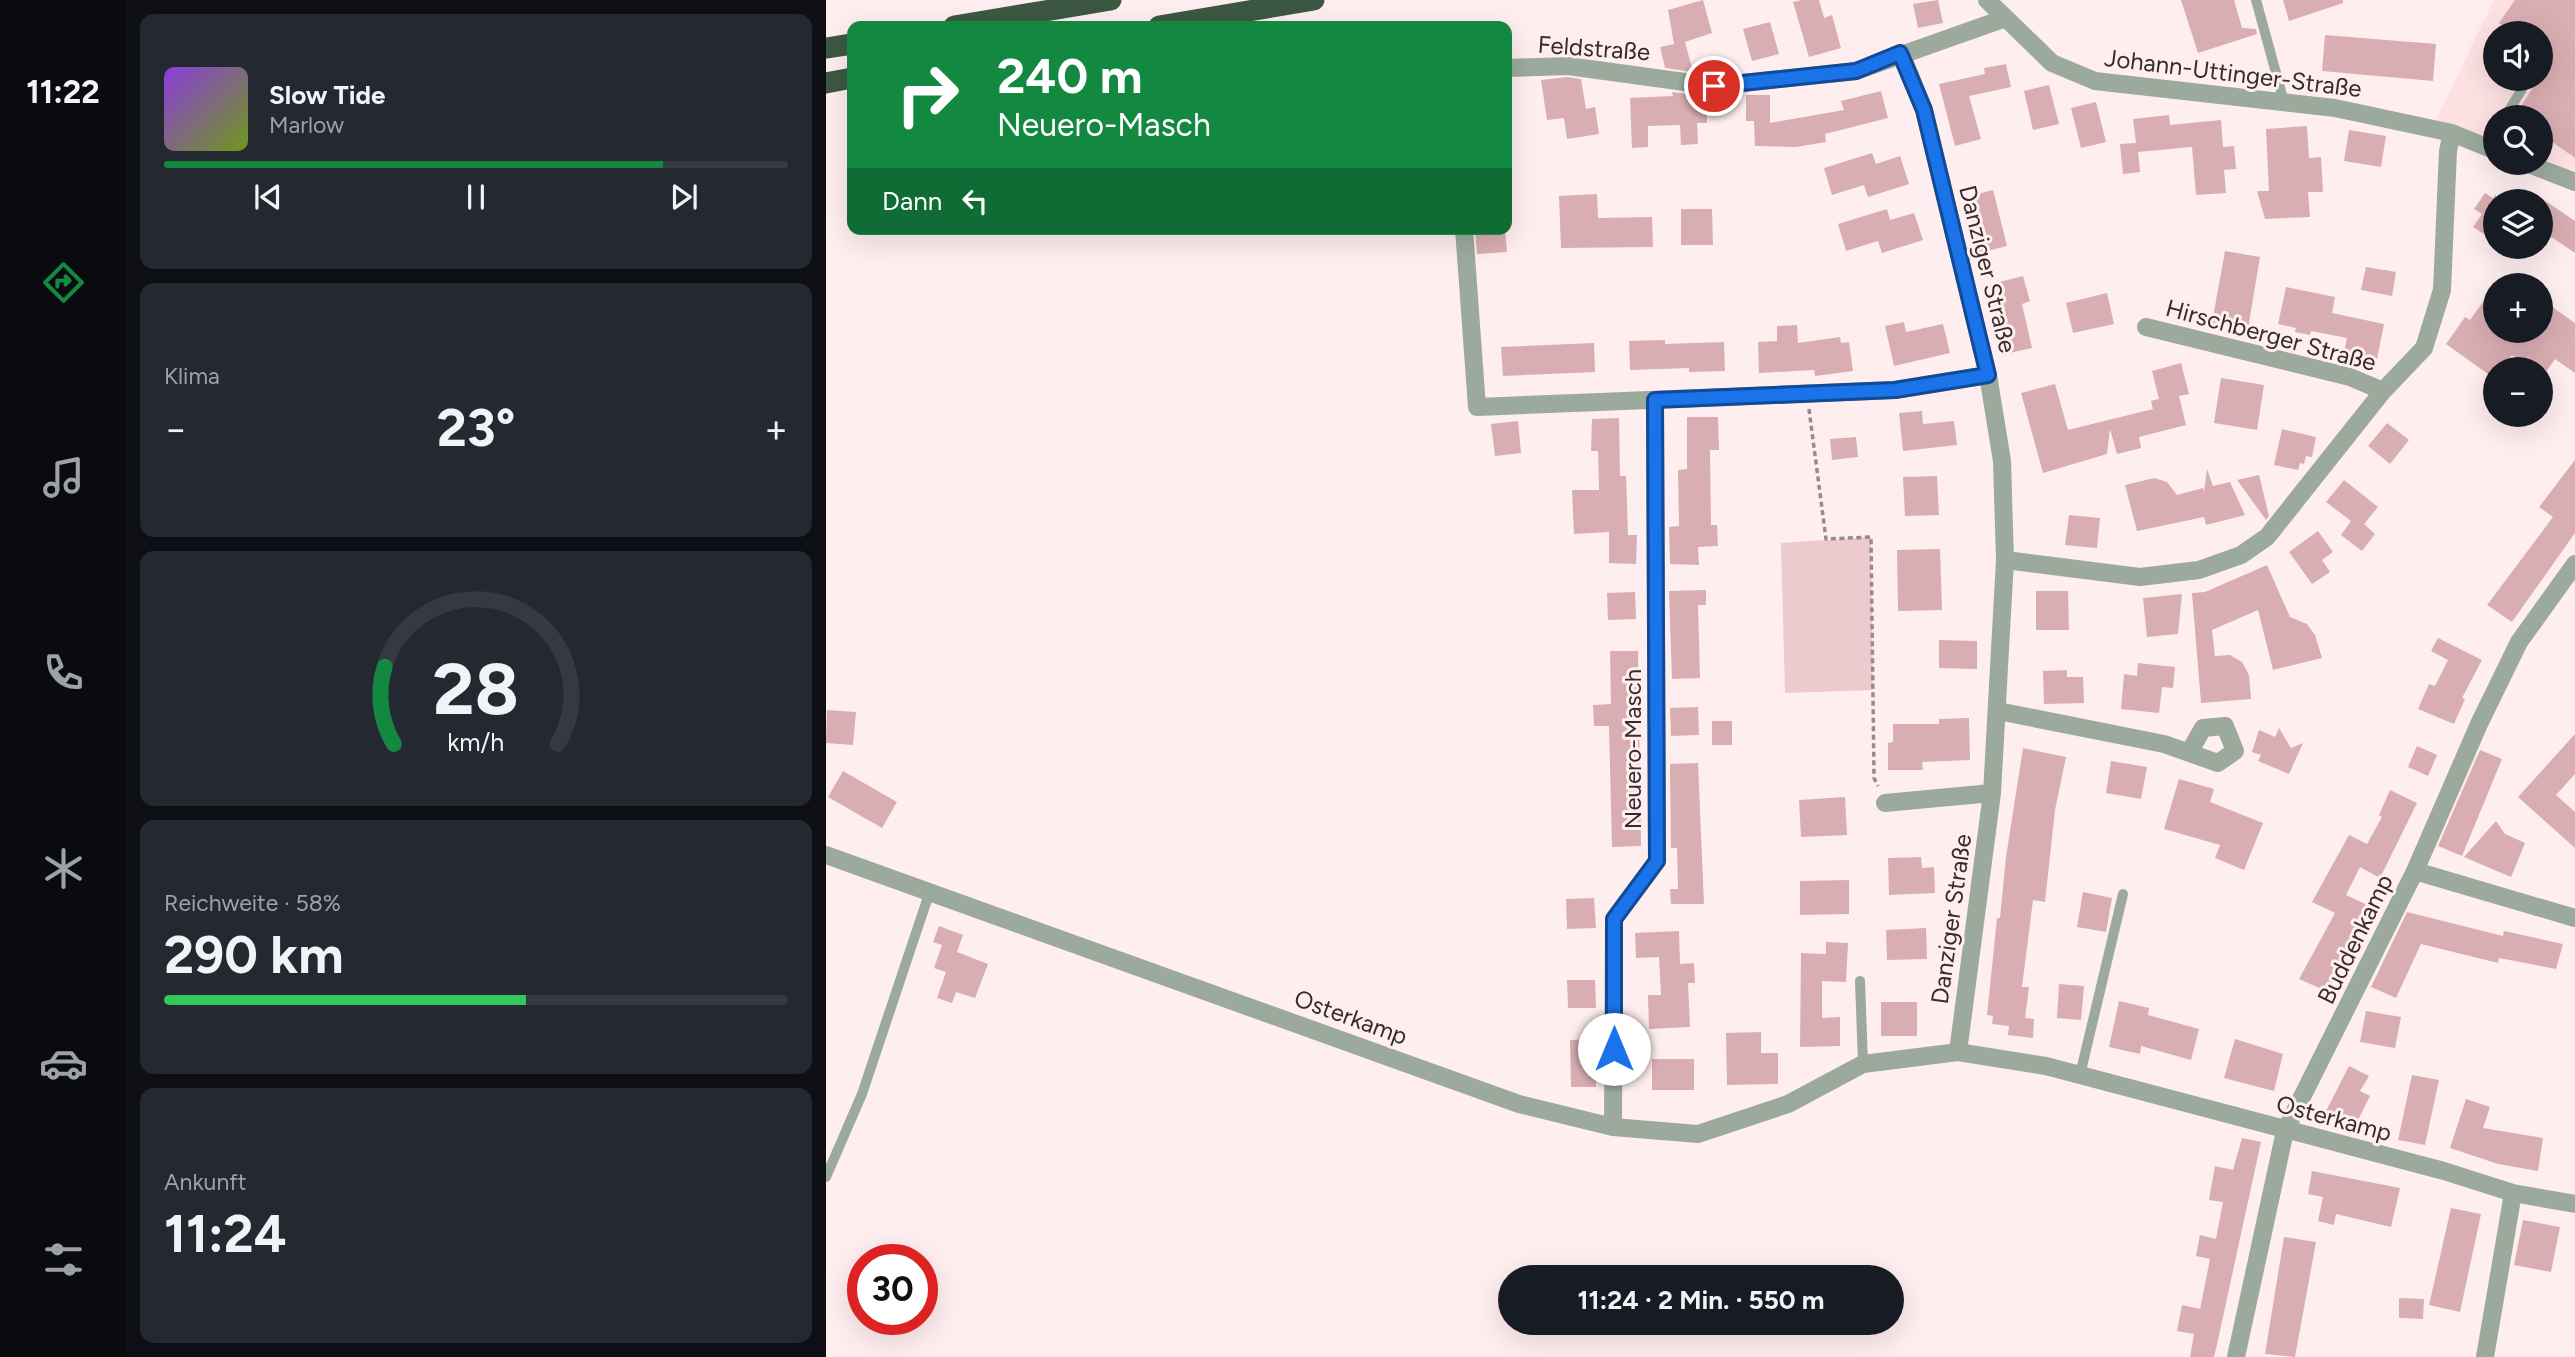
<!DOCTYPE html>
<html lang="de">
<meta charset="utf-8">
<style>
:root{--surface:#171b24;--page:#242831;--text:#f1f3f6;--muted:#9ea1a6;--line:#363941;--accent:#128841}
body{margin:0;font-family:Figtree,sans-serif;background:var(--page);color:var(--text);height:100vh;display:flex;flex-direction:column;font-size:26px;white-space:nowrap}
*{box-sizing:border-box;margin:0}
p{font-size:23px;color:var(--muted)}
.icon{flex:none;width:38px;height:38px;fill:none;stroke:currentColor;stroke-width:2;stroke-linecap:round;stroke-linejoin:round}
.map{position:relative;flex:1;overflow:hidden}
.panel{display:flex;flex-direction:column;gap:14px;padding:14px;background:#0d0f14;width:700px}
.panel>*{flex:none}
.top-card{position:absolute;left:21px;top:21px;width:665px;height:214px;border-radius:14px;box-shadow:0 7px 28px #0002;background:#128841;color:#fff;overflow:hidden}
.fabs{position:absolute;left:1657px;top:21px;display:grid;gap:14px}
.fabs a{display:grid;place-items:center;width:70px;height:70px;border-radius:50%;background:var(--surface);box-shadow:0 7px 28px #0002;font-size:35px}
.speed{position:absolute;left:21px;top:1244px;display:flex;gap:14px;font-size:35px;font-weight:700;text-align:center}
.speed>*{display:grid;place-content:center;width:91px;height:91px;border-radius:50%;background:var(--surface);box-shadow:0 7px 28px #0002;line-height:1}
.speed .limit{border:10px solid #d22;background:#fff;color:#111}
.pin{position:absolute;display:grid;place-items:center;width:60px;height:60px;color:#fff;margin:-30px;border:4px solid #fff;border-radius:50%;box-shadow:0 2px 7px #0007}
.me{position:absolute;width:77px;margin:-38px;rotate:0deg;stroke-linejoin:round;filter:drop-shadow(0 0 5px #0008)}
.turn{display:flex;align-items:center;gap:24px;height:147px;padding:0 35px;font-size:32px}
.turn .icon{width:91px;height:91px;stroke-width:2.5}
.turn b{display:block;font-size:49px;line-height:60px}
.then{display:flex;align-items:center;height:66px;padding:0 35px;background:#0003;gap:14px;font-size:26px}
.big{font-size:52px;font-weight:700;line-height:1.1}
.panel .card{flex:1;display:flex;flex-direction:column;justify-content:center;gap:10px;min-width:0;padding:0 24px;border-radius:14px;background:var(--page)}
.panel .dial{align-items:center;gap:0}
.dial svg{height:182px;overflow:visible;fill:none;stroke:var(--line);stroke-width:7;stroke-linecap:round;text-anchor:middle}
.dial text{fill:var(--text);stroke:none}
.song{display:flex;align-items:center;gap:21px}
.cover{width:84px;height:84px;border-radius:10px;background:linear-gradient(135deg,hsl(270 70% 55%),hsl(80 70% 35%))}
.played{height:7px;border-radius:4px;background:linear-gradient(90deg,var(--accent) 80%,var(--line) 80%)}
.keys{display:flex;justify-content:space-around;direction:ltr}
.heat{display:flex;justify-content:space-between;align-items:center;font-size:38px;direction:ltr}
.charge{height:10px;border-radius:5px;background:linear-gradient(90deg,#34c759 58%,var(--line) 0)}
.trip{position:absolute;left:672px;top:1265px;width:406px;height:70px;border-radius:35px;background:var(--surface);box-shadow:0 7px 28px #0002;font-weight:700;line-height:70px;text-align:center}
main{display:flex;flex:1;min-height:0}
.menu{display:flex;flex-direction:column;width:126px;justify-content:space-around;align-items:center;background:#090b0e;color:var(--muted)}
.menu .icon{width:49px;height:49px}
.menu .active{color:var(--accent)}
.menu b{font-size:32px;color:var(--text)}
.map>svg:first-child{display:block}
</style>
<main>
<nav class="menu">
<b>11:22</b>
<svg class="icon active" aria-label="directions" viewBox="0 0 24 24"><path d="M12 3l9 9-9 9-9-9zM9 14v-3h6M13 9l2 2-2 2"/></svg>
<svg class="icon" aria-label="music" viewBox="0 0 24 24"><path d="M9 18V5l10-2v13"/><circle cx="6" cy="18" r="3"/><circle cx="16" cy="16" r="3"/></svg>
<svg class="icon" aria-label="phone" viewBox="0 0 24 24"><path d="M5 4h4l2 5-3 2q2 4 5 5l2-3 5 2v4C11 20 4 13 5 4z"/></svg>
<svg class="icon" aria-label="climate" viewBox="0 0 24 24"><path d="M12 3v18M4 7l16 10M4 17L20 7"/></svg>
<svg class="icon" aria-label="car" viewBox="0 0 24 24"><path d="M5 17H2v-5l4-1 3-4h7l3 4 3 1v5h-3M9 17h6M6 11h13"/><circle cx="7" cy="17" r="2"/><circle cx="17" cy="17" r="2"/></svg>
<svg class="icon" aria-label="filters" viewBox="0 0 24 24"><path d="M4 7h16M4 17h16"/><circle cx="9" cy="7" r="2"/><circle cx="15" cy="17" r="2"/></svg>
</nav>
<section class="panel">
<div class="card">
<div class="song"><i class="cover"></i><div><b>Slow Tide</b><p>Marlow</p></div></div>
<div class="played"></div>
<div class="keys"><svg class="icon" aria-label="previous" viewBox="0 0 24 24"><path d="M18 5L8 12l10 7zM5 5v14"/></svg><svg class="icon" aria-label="pause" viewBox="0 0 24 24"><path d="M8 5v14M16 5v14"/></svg><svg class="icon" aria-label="next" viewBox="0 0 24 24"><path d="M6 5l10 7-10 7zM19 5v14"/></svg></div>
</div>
<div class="card"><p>Klima</p>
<div class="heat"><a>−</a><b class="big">23°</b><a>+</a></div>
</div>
<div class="card dial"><svg viewBox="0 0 100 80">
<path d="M14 69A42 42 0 1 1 86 69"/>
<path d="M14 69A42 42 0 0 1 10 35" stroke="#128841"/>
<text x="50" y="56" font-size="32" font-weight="700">28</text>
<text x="50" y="72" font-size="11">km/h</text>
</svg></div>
<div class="card"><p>Reichweite · 58%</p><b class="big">290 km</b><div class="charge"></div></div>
<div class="card"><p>Ankunft</p><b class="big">11:24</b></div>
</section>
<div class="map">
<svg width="1749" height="1357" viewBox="0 0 1749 1357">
<rect width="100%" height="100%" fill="#ffeeef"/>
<path fill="#fee1e3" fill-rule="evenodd" d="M1668 0H1749V173L1715 157V117H1670L1669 141 1610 120ZM1670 33H1715V79H1670Z"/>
<path fill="#eccacd" d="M1045 537 1047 690 959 693 955 543Z"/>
<path fill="#d9aeb2" d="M877 0 886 33 859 42 867 72 839 68 834 47 848 44 842 10Z
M976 0H993L998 18 1006 15 1015 48 983 57 967 2Z
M1112 0 1117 23 1092 28 1087 4Z
M1355 0H1408L1416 28 1430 29 1431 34 1372 53Z
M1457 0H1517V3L1463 21Z
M1689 0H1749V158L1715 134V117H1688L1725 60 1715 53V33H1687L1673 23Z
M944 22 953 54 926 61 917 29Z
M1499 35 1610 44 1607 81 1496 71Z
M1180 64 1185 87 1143 96 1155 139 1129 146 1113 84 1159 74 1158 68Z
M741 77 755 79 760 109 769 107 773 134 741 139 738 118 721 120 715 80Z
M1223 85 1233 124 1207 130 1198 91Z
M1055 91 1062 118 999 134 1000 142 970 147 929 146 928 121H920V95H944V123L1018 110 1015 101Z
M846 92 880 96 881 123H871L872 144 855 145 854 125 822 126V147L806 148 804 98 847 96Z
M1270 102 1280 142 1255 148 1245 108Z
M1343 115 1344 125 1395 120 1397 147 1408 146 1410 169 1398 170 1400 193 1370 195 1366 147 1312 152 1314 172 1297 174 1294 144 1310 143 1307 119Z
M1481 126 1483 158 1495 157 1497 192H1482L1484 217 1439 219 1431 191H1443L1440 129Z
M1523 130 1560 136 1555 167 1518 161Z
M1046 153 1050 164 1074 156 1083 184 1042 197 1038 185 1006 195 998 168Z
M1167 190 1181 246 1154 253 1140 197Z
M1659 193 1667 198 1670 194V242L1647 227 1656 214 1648 209Z
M771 194 772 218 826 217 827 247 735 248 733 196Z
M1715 198 1749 221V253L1715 230Z
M855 209H886L887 245H855Z
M1061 209 1064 220 1088 213 1097 240 1056 253 1052 241 1020 251 1012 224Z
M649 229H679L681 252 651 254Z
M1399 251 1434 257 1422 329 1386 323Z
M1540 267 1570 272 1566 296 1535 290Z
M1197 276 1204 301 1196 304 1206 348 1179 354 1162 285Z
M1670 284V331H1715V299L1749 323V373L1729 359 1717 376 1715 369H1707L1686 355 1676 369H1670L1669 379 1620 344 1639 317 1644 320Z
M1460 287 1509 297 1506 313 1558 324 1551 359 1518 352 1521 338 1485 331 1484 335 1469 332 1470 328 1452 324Z
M1281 293 1288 324 1247 333 1240 303Z
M1078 322 1080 332 1117 324 1124 353 1068 366 1059 326Z
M971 325 972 343 1014 337 1015 343 1023 342 1027 371 989 376 988 370 933 373 932 342 951 341V326Z
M839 340V344L898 342 899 371 863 372V368L804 370 803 341Z
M768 343 769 372 677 376 675 347Z
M1355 363 1363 394 1353 396 1360 425 1313 437 1315 448 1291 454 1284 429 1281 454 1217 473 1195 393 1229 384 1242 430 1327 409 1325 401 1333 399 1326 371Z
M1395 378 1438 385 1431 430 1388 423Z
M1096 411 1097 424 1128 421 1131 445 1077 451 1073 413Z
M861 417H892L893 450H884L885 525H891L892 546 872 547 873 565 844 564 843 527 853 526 852 470 861 469Z
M793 418 794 476H800L802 535H811L810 564 783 563V532L748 534 746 490H773L772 451H765L766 419Z
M692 421 695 453 669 456 665 424Z
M1561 423 1583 440 1564 464 1542 446Z
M1456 429 1490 437 1486 457 1480 456 1478 464 1474 463 1472 470 1448 465Z
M1030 437 1032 457 1006 460 1004 439Z
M1749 460V533L1686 622 1661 605 1727 517 1713 507Z
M1381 469 1387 486 1404 482 1419 515 1380 525 1378 517 1311 531 1299 485 1328 478 1341 482 1351 495 1377 488 1378 492Z
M1433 475 1443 516 1440 520 1411 480Z
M1111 476 1113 515 1079 516 1077 477Z
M1518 480 1552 507 1538 524 1549 534 1536 551 1515 535 1525 521 1500 502Z
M1243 515 1274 518 1271 548 1239 545Z
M1492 531 1507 552 1496 560 1504 572 1486 584 1463 552Z
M1114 549 1116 610 1072 611 1071 550Z
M1441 565 1464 617 1481 624 1489 635 1496 658 1447 670 1432 610 1386 630 1389 656 1404 655 1416 662 1423 675 1425 699 1375 703 1366 593 1379 592Z
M880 590V605H872L874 678 846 679 843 591Z
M1210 591H1242L1243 630H1210Z
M809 592 810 619 782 620 781 593Z
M1356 594 1352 634 1321 637 1317 598Z
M1612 638 1656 660 1636 698 1639 699 1628 724 1592 709 1603 684 1609 686 1622 660 1605 651Z
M1113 640 1151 641V669L1113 668Z
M784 651H812L815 846 786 847 783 726H768L767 705 785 704Z
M1312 663 1349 667 1347 688 1336 687 1333 713 1295 709 1298 674 1311 676Z
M1241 670V677H1257L1258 703 1218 704 1217 671Z
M872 707 873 735 845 736 844 708Z
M1 710 30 712 27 745 0 743Z
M1143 718 1144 760 1096 762 1097 770H1062V743L1067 742V724H1113V719Z
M886 721H906V745H886Z
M1453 728 1465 748 1477 743 1463 774 1432 761 1435 755 1426 752 1433 730 1449 737Z
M1749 734V774L1730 795 1749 812V848L1692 797Z
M1591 746 1611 755 1602 776 1582 767Z
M1197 748 1240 757 1229 810 1219 902 1207 900 1196 987H1203L1199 1018 1208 1019 1207 1038 1182 1035 1183 1026 1166 1024 1167 1016 1161 1015 1171 918H1174L1180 857Z
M1654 750 1676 759 1636 856 1612 846Z
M1285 761 1321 767 1315 799 1280 793Z
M872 763 878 904H845L844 889H852L851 848H845L844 764Z
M17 771 71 802 56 828 2 797Z
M1353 779 1388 789 1384 802 1437 823 1418 870 1389 858 1394 845 1338 829Z
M1564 790 1591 803 1554 878 1534 867 1520 895 1544 906 1502 992 1473 979 1509 913 1486 902 1523 835 1541 844 1556 817 1553 815Z
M1019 797 1021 835 975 837 973 800Z
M1670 821 1679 834 1699 843 1685 877 1638 857Z
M1095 857 1096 868 1108 867 1109 893 1063 895 1062 858Z
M1023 880V914L974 915V881Z
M1257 892 1286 898 1280 932 1251 927Z
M768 898 770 928 741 929 740 899Z
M1581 912 1677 936 1678 931 1737 944 1730 969 1673 958 1672 963 1595 944 1570 998 1545 987Z
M113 926 137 935 131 952 162 964 149 998 130 992 126 1003 111 998 120 972 108 968 116 945 107 942Z
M1100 928 1101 959 1061 960 1060 930Z
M853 931 854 964 868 963 869 983H862L864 1027 823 1029 822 995H835L833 957 810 958 809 933Z
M1000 942 1022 943 1020 982 996 981V1018L1014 1017V1046L974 1047 975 953 1000 954Z
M741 980H769L770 1008H742Z
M1233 984 1258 986 1255 1020 1231 1018Z
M1293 1001 1323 1008 1322 1015 1373 1029 1365 1060 1315 1046 1314 1054 1283 1047Z
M1055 1002H1091V1036H1055Z
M1540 1011 1575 1017 1569 1048 1534 1042Z
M935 1032V1053H952V1084L901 1085 900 1033Z
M770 1039V1087H745L744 1040Z
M1409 1039 1457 1054 1448 1091 1398 1078Z
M826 1059H868V1090H826Z
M1523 1066 1543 1076 1534 1091 1544 1096 1529 1126 1500 1111Z
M1586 1075 1613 1080 1599 1145 1572 1140Z
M1640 1099 1664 1107 1657 1128 1717 1138 1712 1171 1672 1164 1624 1148Z
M1416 1138 1435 1142 1392 1340 1388 1357H1364L1368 1334 1351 1331 1356 1305 1374 1309 1384 1259 1370 1256 1374 1235 1390 1239 1397 1202 1383 1200 1389 1166 1407 1170Z
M1486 1171 1574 1188 1565 1227 1510 1214 1508 1225 1492 1221 1497 1197 1482 1194Z
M1625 1208 1655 1214 1634 1312 1603 1305Z
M1697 1220 1734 1227 1725 1272 1688 1265Z
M1458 1237 1490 1242 1469 1357 1439 1354Z
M1573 1298 1598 1299 1597 1319 1573 1318Z"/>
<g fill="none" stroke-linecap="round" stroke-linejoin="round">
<path stroke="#988a8b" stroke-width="3.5" stroke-dasharray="5 3.5" stroke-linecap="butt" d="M983 409 1000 539 1045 537 1048 778 1052 786"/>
<path stroke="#9caa9e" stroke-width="10" d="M1430 0 1458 102
M1679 117 1702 79
M1661 147 1670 133
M1034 981 1037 1064
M1254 1075 1297 894
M0 1177 36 1094 104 891"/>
<path stroke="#9caa9e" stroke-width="18" d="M1161 0 1226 63 1269 81 1509 108 1626 133 1670 151
M1075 53 1098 110 1162 375 1176 461 1179 560 1166 793 1132 1052
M681 68 742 66 888 86 1030 71 1177 19
M1700 163 1749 182
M638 229 651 407 1069 390 1162 375
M1320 327 1524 377 1557 391
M1179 560 1314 577 1373 570 1415 555 1441 537 1557 391 1598 348 1616 290 1622 151 1626 133
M1172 711 1338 744 1392 763 1409 751 1399 726 1377 728 1364 751
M1059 803 1166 793
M0 855 693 1104 787 1127 872 1134 962 1104 1037 1064 1132 1052 1220 1066 1618 1171 1687 1193 1749 1204
M1589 871 1749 918
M787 1127 788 919 831 861 829 400
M1410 1357 1459 1131 1589 871 1653 724 1693 642 1749 564
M1659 1357 1687 1193"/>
<path stroke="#3c5842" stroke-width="21" d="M128 26 285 0
M333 26 488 0
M0 48 26 44
M0 83 26 78"/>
</g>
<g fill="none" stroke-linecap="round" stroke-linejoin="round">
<defs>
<path id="route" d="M788 1049V919L831 861 829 400 1069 390 1162 375 1098 110 1074 53 1030 71 888 86"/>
</defs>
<use href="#route" stroke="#114b97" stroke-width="18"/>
<use href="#route" stroke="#1a73e8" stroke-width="12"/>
</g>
<g text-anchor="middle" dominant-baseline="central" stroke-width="6" stroke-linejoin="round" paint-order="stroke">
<g font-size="24" fill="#372c2d" stroke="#ffeeef">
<text transform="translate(768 48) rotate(4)">Feldstraße</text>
<text transform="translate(1407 73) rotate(7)">Johann-Uttinger-Straße</text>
<text transform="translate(1162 269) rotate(76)">Danziger Straße</text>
<text transform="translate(1445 335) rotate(15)">Hirschberger Straße</text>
<text transform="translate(806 749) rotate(-90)">Neuero-Masch</text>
<text transform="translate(1125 919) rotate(-82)">Danziger Straße</text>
<text transform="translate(1529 939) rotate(-64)">Buddenkamp</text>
<text transform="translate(525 1017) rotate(20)">Osterkamp</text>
<text transform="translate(1508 1118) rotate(15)">Osterkamp</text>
</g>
</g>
</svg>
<div class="fabs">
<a><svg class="icon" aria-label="sound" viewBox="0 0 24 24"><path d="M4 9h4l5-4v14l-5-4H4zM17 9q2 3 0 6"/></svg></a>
<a><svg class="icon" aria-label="search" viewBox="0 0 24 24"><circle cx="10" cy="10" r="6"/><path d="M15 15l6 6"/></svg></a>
<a><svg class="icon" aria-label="layers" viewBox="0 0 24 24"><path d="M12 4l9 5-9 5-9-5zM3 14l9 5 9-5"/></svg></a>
<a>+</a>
<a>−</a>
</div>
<div class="speed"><div class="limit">30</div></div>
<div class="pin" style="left:888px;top:86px;background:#d93025"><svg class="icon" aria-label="arrive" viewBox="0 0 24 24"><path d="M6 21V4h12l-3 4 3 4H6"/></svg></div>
<svg class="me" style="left:788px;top:1049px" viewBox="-20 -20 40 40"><circle r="19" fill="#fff"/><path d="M0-13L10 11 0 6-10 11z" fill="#1a73e8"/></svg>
<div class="trip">11:24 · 2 Min. · 550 m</div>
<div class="top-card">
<div class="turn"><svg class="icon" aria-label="right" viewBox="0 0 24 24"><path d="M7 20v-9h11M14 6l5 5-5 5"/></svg><div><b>240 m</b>Neuero-Masch</div></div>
<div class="then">Dann<svg class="icon" aria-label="left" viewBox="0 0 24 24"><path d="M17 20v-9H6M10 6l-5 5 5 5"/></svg></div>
</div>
</div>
</main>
